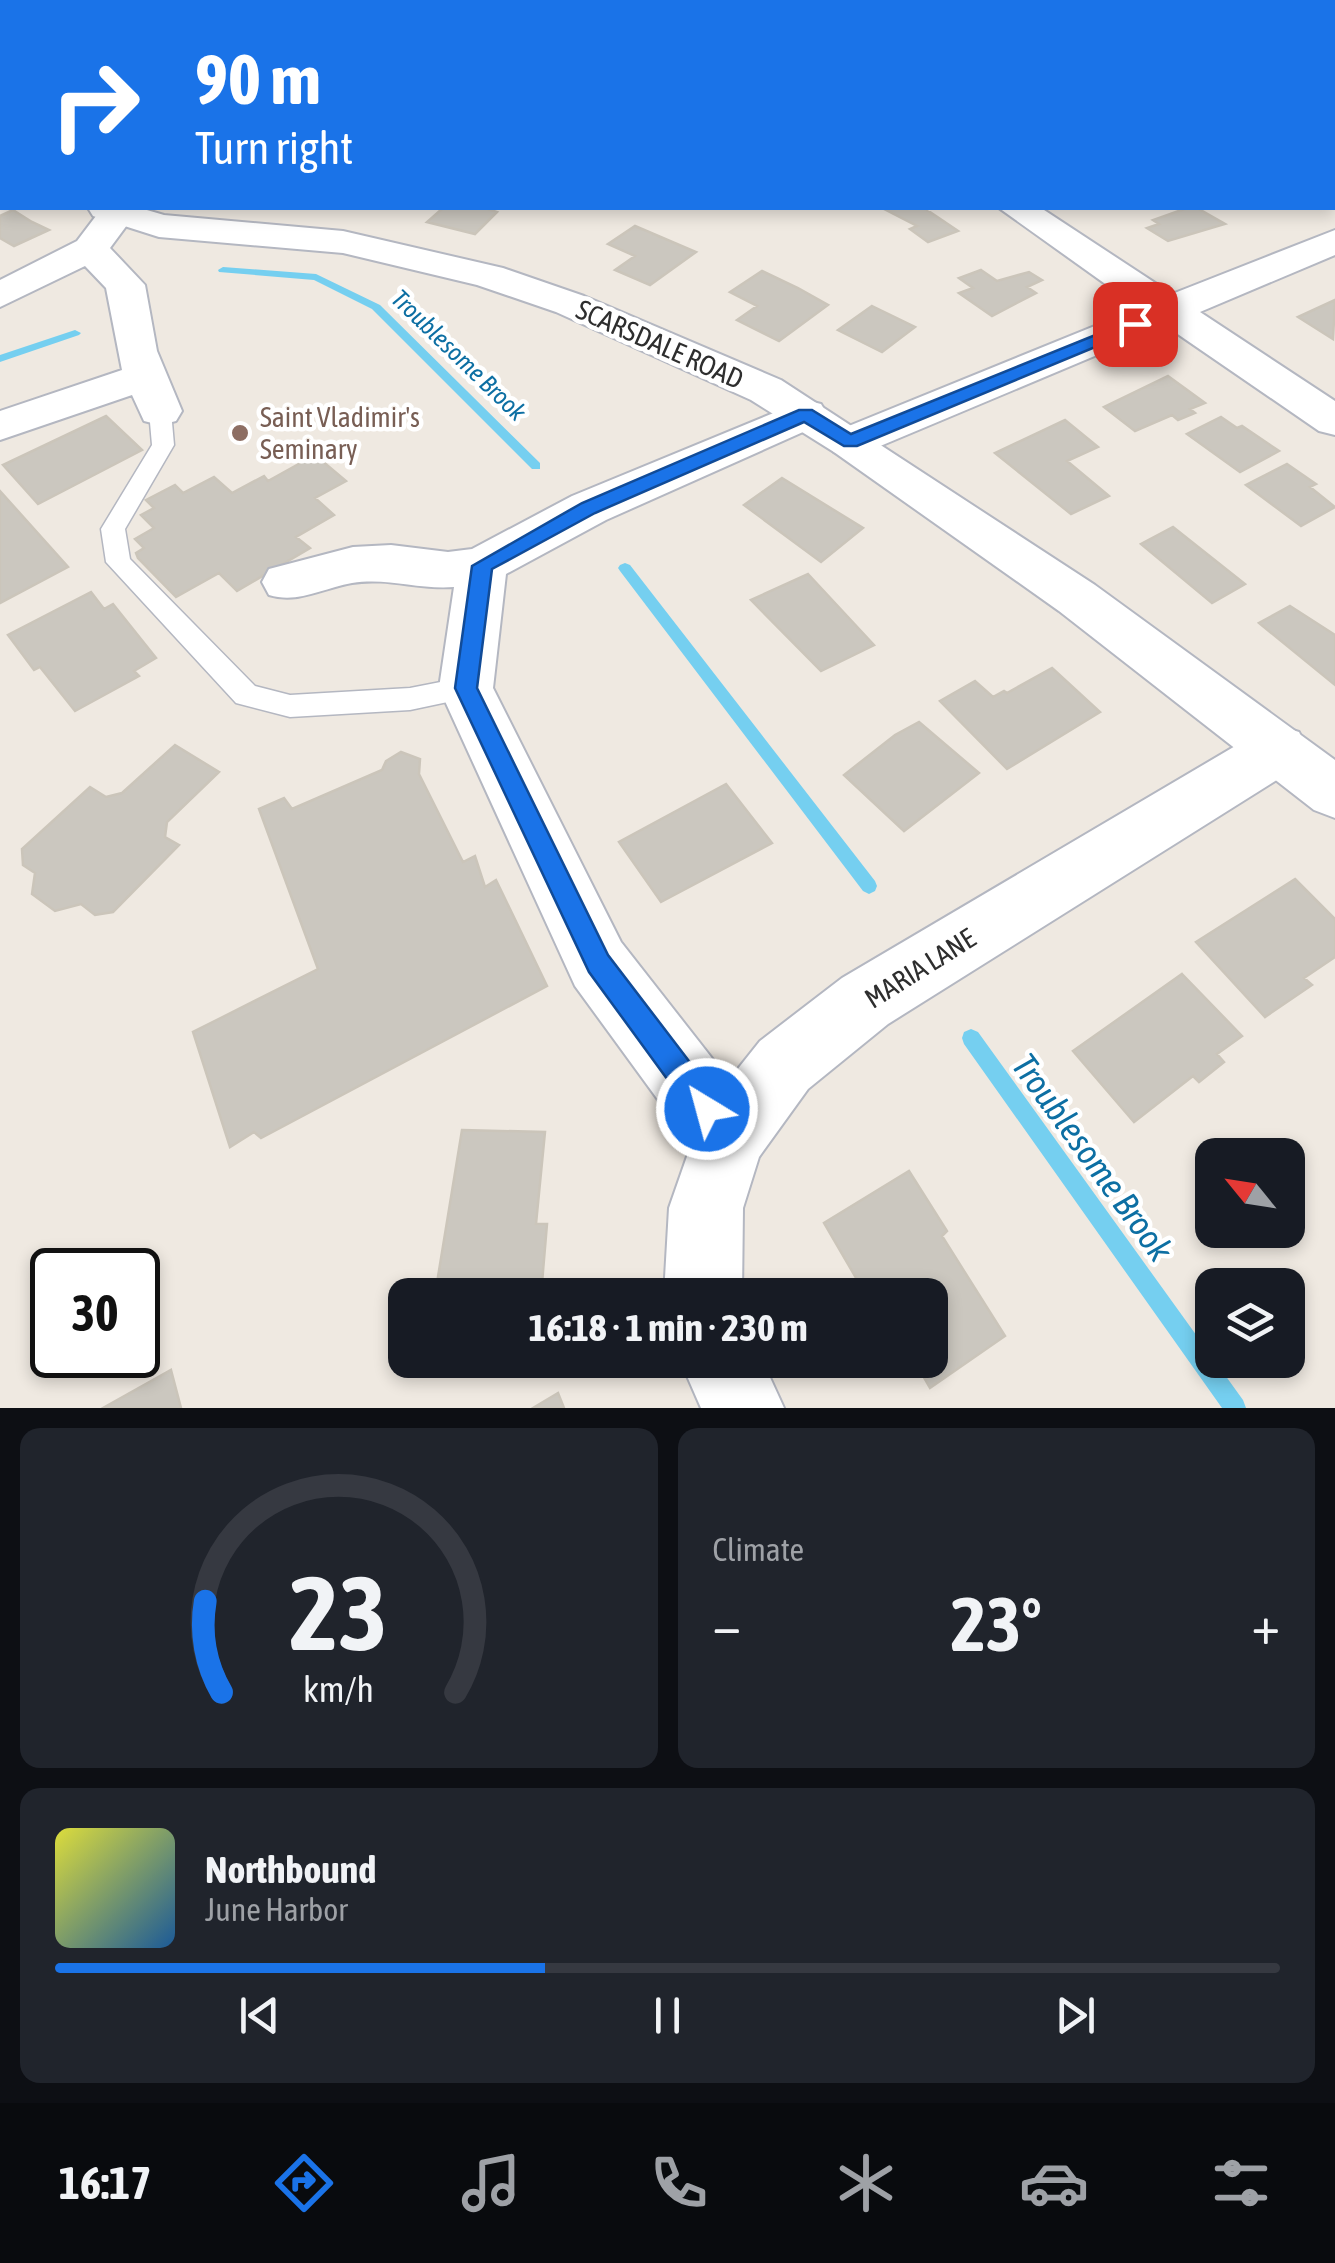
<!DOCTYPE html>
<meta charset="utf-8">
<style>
:root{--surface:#171b24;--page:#20242c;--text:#f1f3f6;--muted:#9ea1a6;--line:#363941;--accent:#1a73e8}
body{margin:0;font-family:"Asap Condensed",sans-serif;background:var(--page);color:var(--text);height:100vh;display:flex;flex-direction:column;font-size:38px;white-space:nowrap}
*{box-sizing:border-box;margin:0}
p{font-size:32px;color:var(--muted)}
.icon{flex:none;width:55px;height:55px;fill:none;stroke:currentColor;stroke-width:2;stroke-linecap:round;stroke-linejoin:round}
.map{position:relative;height:1408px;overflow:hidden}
.drawer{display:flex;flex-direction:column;gap:20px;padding:20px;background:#0d0f14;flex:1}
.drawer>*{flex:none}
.banner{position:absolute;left:0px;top:0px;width:1335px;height:210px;box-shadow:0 5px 15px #0003;background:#1a73e8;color:#fff;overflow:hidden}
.needle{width:65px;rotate:300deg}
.controls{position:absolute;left:1195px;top:1138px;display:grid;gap:20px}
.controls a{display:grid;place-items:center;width:110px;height:110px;border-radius:20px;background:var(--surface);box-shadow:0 5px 15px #0003;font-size:50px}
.speed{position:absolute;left:30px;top:1248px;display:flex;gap:20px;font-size:50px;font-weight:700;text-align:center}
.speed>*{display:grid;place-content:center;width:130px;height:130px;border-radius:50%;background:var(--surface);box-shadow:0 5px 15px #0003;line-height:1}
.speed .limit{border:5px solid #111;border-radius:15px;background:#fff;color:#111}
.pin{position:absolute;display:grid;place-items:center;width:85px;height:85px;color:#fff;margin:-42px;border-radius:20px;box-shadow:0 5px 15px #0006}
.me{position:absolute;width:110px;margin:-55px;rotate:323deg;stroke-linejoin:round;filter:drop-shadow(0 0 8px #0008)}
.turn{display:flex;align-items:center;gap:35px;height:210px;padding:0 30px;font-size:45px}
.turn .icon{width:130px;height:130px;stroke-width:2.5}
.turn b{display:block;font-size:70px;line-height:85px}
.big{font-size:75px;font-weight:700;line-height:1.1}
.drawer .widget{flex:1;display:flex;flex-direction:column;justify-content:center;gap:15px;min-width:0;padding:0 35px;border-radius:20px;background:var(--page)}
.drawer .dial{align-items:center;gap:0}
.dial svg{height:260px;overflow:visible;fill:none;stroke:var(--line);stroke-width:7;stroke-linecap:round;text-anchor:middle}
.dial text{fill:var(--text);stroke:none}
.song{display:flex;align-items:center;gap:30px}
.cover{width:120px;height:120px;border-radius:15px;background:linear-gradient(135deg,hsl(60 70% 55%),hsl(210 70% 35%))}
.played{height:10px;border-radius:5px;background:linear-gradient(90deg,var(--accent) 40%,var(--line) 40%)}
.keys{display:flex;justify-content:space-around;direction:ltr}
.heat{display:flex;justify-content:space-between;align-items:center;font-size:55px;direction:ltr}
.drawer .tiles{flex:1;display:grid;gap:20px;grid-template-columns:1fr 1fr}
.widget:last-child{grid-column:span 2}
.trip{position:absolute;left:388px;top:1278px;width:560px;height:100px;border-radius:20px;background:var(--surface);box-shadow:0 5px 15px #0003;font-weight:700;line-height:100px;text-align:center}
.menu{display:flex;height:160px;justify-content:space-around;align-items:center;background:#090b0e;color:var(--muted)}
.menu .icon{width:70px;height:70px}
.menu .on{color:var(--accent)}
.menu b{font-size:45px;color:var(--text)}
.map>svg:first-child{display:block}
</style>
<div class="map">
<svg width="1335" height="1408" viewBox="0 0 1335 1408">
<rect width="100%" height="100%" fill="#efe9e1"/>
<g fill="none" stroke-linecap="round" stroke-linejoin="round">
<path fill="#75cff0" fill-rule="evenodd" d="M223 267 316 274 380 305 540 463V469H532L372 309 314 280 219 272 218 270Z
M75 330 81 333 79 335 0 362V355Z
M625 563 630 565 875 881 877 886 875 891 869 894 863 891 620 571 618 568 620 565Z
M971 1029 978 1032 1243 1400 1246 1408H1222L964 1044 962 1038 964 1032Z"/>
</g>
<path fill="#cbc7bf" stroke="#cbc5ba" stroke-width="2.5" d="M443 208H485L497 212 475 234 427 222Z
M882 208H930L927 210 958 231 928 242 910 229 917 226Z
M1187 208H1197L1225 224 1168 241 1147 228 1159 224 1153 220Z
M13 210 32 222 49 230 14 246 0 238V216Z
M635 226 696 252 650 285 615 270 635 256 608 244Z
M981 270 997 281 1029 272 1042 280 1027 287 1036 293 992 316 959 293 973 288 959 278Z
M762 271 798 288 828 305 779 341 737 320 757 306 730 292Z
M1335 300 1333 339 1298 317Z
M872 306 915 327 882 352 838 330Z
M1168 376 1205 403 1190 409 1195 413 1178 420 1172 415 1135 431 1104 407Z
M106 416 142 450 38 504 3 465Z
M1221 417 1237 428 1242 426 1279 451 1240 472 1187 434Z
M1065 420 1098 447 1067 461 1109 496 1071 514 995 453Z
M315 455 346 481 315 498 334 515 296 537 310 548 237 591 219 573 176 597 138 558 136 553 144 548 135 539 154 528 141 515 154 508 146 500 175 485 183 493 214 477 232 493 264 476 268 481Z
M1287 464 1316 484 1310 487 1335 507 1301 526 1246 485Z
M782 478 863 528 821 562 744 505Z
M0 491 68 567 0 603Z
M1173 527 1245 584 1212 603 1141 544Z
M808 574 874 645 821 671 751 600Z
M91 592 104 609 113 604 156 658 134 671 139 676 75 711 40 667 34 670 8 635Z
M1290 606 1335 635V685L1259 623Z
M1052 668 1100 712 1007 769 940 701 975 681 993 697 1004 691 1007 693Z
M919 722 979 773 904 831 844 775 895 735Z
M175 745 219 772 167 822 165 837 179 845 113 912 95 915 81 904 55 911 32 894 35 873 23 865 22 849 90 787 106 797 122 793Z
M401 752 420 759 419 774 463 862 475 856 485 887 496 880 547 986 261 1138 254 1132 230 1147 193 1032 318 969 259 809 284 798 292 809 382 770 386 761Z
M726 784 772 843 661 902 619 842Z
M1295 879 1335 919V957L1304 978 1312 985 1265 1017 1196 942Z
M1182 974 1242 1036 1217 1054 1224 1062 1199 1082 1193 1076 1134 1122 1073 1051Z
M462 1130 545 1132 536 1224H547L541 1295H435Z
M909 1171 947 1231 942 1236 1005 1336 930 1388 914 1360H930V1295H875L873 1291 866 1295 824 1223Z
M171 1370 181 1408H103Z
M558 1393 564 1408H533Z"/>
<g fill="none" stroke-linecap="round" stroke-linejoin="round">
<defs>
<path id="service" d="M708 0H725L726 2H710Z
M160 404 171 411 174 445 125 529 130 559 255 686 290 695 410 688 466 677 476 680 480 688 476 696 410 710 290 717 236 703 106 562 101 529 152 445 149 411Z"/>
<path id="minor" d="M1026 0H1058L1059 2H1028Z
M1332 139 1335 140V160H1332Z
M102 208H148L130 221 110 248 145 285 157 351 182 411 176 421 160 425 144 421 132 395 0 440V411L122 370 106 288 85 266 0 307V280L77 241Z
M999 208H1041L1172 294 1335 230V255L1200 312 1335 401V435L1319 431 1166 326 866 452 850 457 834 452 827 442 834 432 1139 308Z
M805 400 821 404 827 414 821 424 606 520 506 574 493 688 621 942 729 1080 760 1041 842 978 1259 732 1279 726 1299 732 1307 749 1299 766 888 1024 808 1089 759 1157 743 1208 742 1295H664L669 1208 691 1145 575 986 439 688 454 587C420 590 387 577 352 583 323 588 298 604 269 595L262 582 269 569 353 547 391 545 448 552 472 549 572 496Z
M680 1360H762L784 1408H701Z"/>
<path id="tertiary" d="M0 144H2V165H0Z
M88 208H140L164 215 343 231 503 268 584 296 781 380 1095 585 1335 760V818L1314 810 1059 611 834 452 751 400 556 312 477 285 343 253 159 237 93 216Z"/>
</defs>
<use href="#service" stroke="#b4b7c1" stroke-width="3"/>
<use href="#minor" stroke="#b4b7c1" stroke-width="4"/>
<use href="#tertiary" stroke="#b4b7c1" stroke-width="4"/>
<use href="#service" fill="#fff" fill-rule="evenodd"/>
<use href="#minor" fill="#fff" fill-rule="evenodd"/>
<use href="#tertiary" fill="#fff" fill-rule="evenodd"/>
</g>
<path fill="#1a73e8" stroke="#114b97" stroke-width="2.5" d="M1135 319 1143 324 1141 328 857 446H844L804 422 595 513 492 569 477 688 608 955 718 1099 722 1109 718 1120 707 1124 697 1120 589 972 455 688 472 566 582 503 799 410H812L851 434Z"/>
<circle fill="#8d6e63" stroke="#fff" stroke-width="4" cx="240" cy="433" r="10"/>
<g text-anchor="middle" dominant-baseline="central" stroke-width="9" stroke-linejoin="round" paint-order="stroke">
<g font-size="25" font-style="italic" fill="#0d6fa3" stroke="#fff">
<text transform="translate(459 355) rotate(44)">Troublesome Brook</text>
</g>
<g font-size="28" fill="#2e2e2e" stroke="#fff">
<text transform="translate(660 344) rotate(24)">SCARSDALE ROAD</text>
<text transform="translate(920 968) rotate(-32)">MARIA LANE</text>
</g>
<g font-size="28" fill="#785e54" stroke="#fff" text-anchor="start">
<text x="260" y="417">Saint Vladimir's<tspan x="260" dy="32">Seminary</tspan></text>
</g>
<g font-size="35" font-style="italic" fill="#0d6fa3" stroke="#fff">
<text transform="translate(1093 1157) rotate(54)">Troublesome Brook</text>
</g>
</g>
</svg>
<div class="controls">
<a><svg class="needle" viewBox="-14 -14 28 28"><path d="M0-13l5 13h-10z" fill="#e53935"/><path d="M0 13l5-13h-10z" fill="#9ea1a6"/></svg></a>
<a><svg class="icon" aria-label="layers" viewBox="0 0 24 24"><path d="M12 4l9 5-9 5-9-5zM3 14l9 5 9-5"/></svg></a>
</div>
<div class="speed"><div class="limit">30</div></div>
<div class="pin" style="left:1135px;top:324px;background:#d93025"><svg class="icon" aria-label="arrive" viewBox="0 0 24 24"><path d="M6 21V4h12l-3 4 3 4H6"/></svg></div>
<svg class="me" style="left:707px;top:1109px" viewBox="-20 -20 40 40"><circle r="17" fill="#1a73e8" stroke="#fff" stroke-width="3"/><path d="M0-11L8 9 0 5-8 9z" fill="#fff"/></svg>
<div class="trip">16:18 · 1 min · 230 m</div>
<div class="banner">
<div class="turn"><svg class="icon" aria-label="right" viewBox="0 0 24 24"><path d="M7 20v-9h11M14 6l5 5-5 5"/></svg><div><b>90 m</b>Turn right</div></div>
</div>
</div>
<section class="drawer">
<div class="tiles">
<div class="widget dial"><svg viewBox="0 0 100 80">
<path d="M14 69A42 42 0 1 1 86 69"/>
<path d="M14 69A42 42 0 0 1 9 41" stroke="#1a73e8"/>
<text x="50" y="56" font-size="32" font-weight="700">23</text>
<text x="50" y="72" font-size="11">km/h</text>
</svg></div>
<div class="widget"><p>Climate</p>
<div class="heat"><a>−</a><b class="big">23°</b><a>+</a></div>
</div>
<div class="widget">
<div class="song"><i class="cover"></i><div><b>Northbound</b><p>June Harbor</p></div></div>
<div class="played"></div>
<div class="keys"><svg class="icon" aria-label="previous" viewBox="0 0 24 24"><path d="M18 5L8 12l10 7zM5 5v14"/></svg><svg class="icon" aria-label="pause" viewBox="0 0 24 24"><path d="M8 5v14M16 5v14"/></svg><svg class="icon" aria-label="next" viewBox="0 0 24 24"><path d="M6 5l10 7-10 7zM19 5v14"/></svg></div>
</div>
</div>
</section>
<nav class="menu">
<b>16:17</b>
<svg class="icon on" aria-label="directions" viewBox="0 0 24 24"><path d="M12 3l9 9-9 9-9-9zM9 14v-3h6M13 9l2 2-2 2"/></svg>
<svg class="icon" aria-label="music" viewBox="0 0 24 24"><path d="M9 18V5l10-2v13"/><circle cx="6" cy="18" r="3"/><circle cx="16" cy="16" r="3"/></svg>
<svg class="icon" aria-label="phone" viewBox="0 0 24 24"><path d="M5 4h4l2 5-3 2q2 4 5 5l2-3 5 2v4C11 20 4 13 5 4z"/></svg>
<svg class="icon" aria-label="climate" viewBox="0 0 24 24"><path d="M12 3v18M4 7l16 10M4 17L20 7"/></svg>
<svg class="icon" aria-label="car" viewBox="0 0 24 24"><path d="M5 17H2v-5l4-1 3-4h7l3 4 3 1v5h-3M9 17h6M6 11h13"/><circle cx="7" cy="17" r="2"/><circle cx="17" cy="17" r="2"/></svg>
<svg class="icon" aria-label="filters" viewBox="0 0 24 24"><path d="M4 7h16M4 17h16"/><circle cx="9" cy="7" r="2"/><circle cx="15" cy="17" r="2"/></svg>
</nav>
